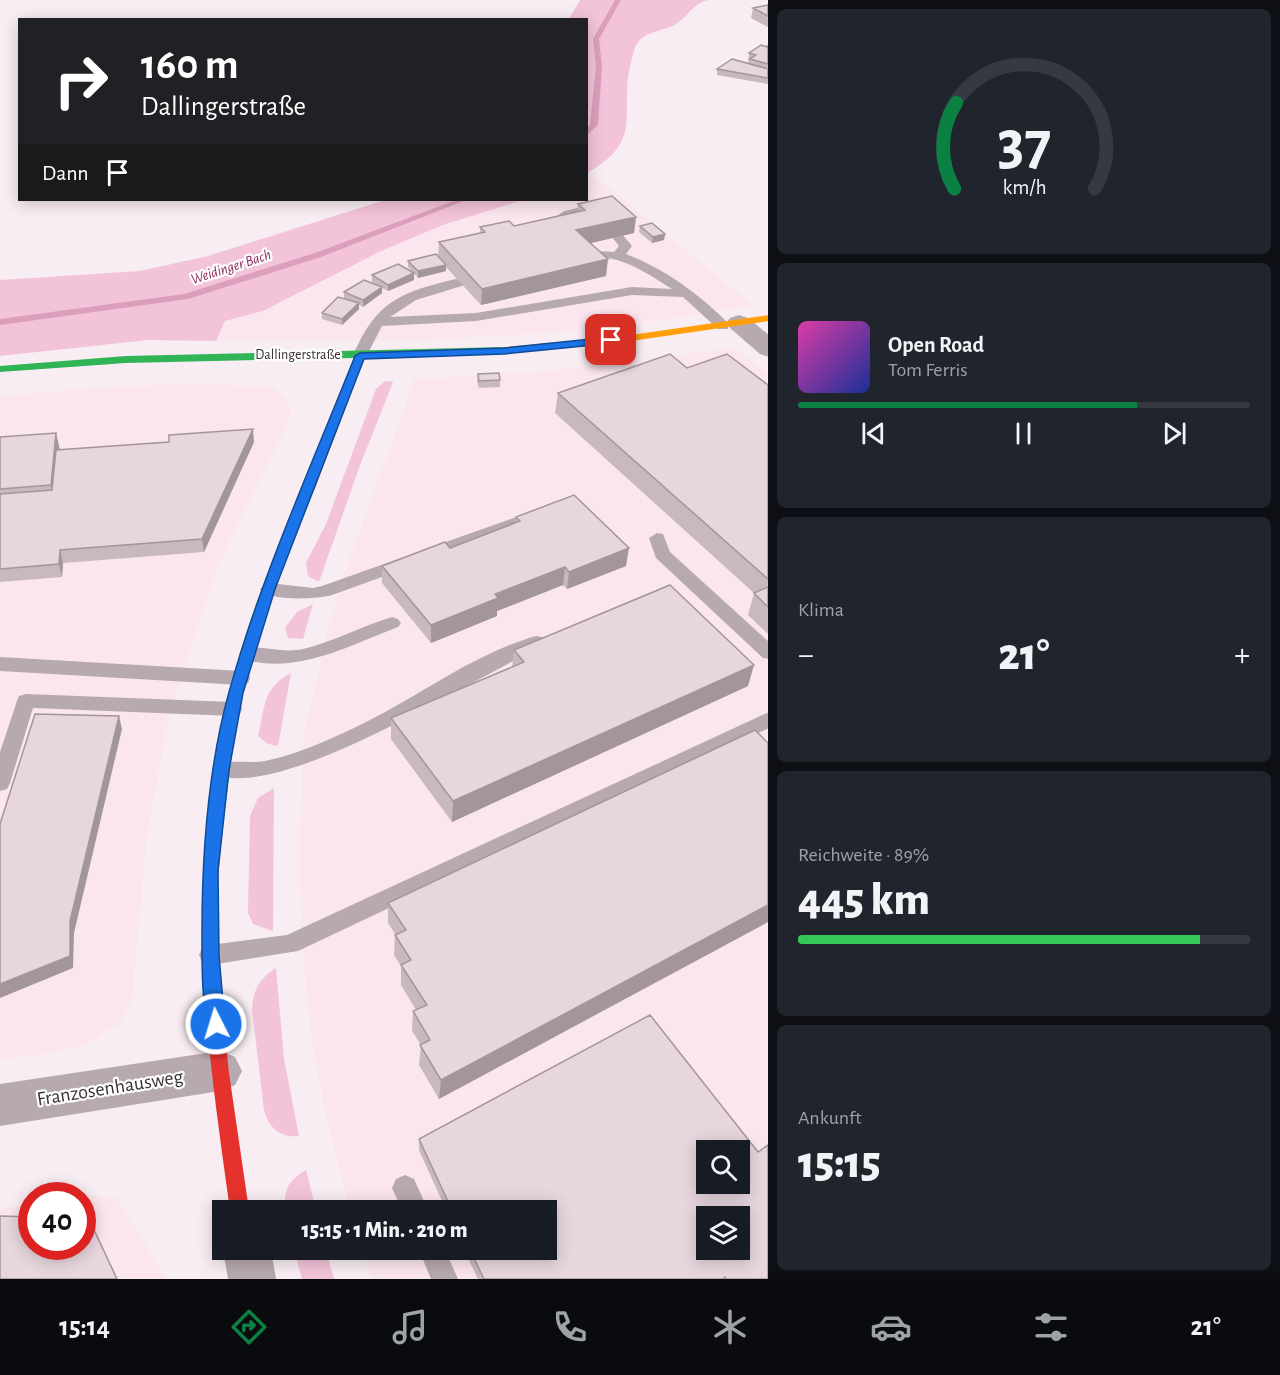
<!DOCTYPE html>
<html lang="de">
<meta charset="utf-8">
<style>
:root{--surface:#171b24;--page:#20242c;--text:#f1f3f6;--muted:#9ea1a6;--line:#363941;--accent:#0b8043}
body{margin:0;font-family:"Alegreya Sans",sans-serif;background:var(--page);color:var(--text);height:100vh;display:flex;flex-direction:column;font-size:22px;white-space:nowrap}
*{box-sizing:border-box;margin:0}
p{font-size:20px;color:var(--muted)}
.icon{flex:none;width:33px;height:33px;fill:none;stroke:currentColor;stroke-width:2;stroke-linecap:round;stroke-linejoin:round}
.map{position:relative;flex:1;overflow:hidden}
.drawer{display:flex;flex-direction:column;gap:9px;padding:9px;background:#0d0f14;width:512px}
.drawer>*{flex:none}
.guide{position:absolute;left:18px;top:18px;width:570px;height:183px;border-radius:0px;box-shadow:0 3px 15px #0003;background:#202124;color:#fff;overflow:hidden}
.buttons{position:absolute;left:696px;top:1140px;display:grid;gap:12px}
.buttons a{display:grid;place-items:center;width:54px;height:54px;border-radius:0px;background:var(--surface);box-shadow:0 3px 15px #0003;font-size:30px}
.speed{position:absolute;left:18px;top:1182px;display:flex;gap:12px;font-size:30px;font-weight:700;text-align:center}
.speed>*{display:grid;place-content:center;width:78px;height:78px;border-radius:50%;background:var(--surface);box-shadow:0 3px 15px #0003;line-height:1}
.speed .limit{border:9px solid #d22;background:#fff;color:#111}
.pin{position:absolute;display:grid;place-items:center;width:51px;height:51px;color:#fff;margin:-26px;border-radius:12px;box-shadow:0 3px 9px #0006}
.me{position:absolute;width:66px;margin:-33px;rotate:355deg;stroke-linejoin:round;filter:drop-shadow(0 0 4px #0008)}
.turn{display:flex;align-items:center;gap:21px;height:126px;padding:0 24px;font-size:27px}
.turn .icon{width:78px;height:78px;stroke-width:2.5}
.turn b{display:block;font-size:42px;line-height:51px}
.then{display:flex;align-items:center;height:57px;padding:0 24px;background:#0003;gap:12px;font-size:22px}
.big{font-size:45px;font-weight:800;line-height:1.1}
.drawer .widget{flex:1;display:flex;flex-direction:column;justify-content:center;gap:9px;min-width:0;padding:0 21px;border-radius:9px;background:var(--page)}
.drawer .dial{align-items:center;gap:0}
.dial svg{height:156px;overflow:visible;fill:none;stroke:var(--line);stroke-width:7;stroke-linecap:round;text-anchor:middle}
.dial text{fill:var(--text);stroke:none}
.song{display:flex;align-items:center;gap:18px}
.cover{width:72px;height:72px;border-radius:9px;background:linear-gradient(135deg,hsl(320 70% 55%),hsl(230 70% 35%))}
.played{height:6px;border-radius:3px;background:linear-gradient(90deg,var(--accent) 75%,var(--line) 75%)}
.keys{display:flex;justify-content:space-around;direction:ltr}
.heat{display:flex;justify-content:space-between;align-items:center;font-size:33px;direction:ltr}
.charge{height:9px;border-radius:4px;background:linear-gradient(90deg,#34c759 89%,var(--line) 0)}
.trip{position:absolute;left:212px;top:1200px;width:345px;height:60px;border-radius:0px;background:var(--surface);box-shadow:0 3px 15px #0003;font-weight:800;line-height:60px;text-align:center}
.tab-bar{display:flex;height:96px;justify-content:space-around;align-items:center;background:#090b0e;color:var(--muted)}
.tab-bar .icon{width:42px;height:42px}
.tab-bar .current{color:var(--accent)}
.tab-bar b{font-size:27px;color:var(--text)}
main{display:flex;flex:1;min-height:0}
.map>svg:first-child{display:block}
</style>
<main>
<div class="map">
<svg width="769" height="1279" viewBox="0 0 769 1279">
<rect width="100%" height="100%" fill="#f8edf2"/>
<path fill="#fbe5ef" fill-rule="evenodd" d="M589 172 753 305 670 319 550 333 407 341H216L225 321 263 311 379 252 440 226 523 200H586Z
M733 348 769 374 768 1279H371L362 1250H546V1210H350L324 1106 312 1044 303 955 299 856 304 733 329 626 354 546 415 379 541 372ZM706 1150H740V1184H706ZM706 1216H740V1250H706Z
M206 384 272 387 284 396 290 406 291 416 218 566 177 689 164 744 147 835 132 1000 121 1022 87 1044 50 1054 0 1059V396L120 386Z
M81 1195H84L116 1198 167 1279H0V1209L31 1204 32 1246H82Z"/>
<path fill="#f3c3d9" d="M580 0H708C692 4 689 16 676 24 665 31 647 31 639 41 634 46 633 56 631 62 618 115 646 139 587 173L586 20 569 19Z
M385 200H523L440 226 379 252 263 311 225 321 216 341 148 340 0 356V280L140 271 208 256Z
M385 381 393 382 359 468 319 582 308 576 306 563 326 524 376 389Z
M313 604 303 639 288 638 285 628 297 612Z
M291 673 278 746C269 745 264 742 258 736 265 707 263 687 291 673Z
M274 788 273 931 253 924 248 913 250 816 258 798Z
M276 968 284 1059 299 1136C280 1138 269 1128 264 1110L252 1010C253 990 259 979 276 968Z
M306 1170 316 1210H285C283 1190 289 1180 306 1170Z
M294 1250H326L334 1279H302Z"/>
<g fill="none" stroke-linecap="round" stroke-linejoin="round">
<path fill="#db9fbc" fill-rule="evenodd" d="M615 0H621L599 39 602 67 598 125 586 136V129L590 125 596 67 593 39Z
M456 200H466L321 257 188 299 0 325V319L184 294 315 253Z"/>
<path fill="#b6a9af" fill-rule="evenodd" d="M577 208 594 211 600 216 594 220C583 217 578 213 566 219L574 229 568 233C560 231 555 226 554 218L564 211Z
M618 233 622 234 632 246 626 254C665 269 698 293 728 323V329H718L683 297 632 295 476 321 382 326 365 359 360 360 353 356C377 299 402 292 460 278L465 279V285L416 300 390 317 476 313 632 287 672 289C653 277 634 264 613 259 602 257 584 261 577 254L583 250 614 252 619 246 612 237Z
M539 509 545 510 547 514 545 518 332 595C318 599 269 602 260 589L269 583 313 588 322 586Z
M657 533 663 534 670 552 769 642V659L763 658 656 558 649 538Z
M392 617 398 619 401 623 398 627C348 646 297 675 242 659L239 654 242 649C261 644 282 654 303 649 333 642 362 626 392 617Z
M536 636 542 637 545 642 542 647C469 679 289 799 215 775L212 770 215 765C231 759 249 764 265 761 296 755 328 740 356 727 416 699 472 654 536 636Z
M0 657 241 671 248 673 250 678 248 683 241 685 0 671Z
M26 694 233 702 240 704 242 709 240 714 233 716 33 708 10 783 7 789 0 791V752L17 701 19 696Z
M769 712V728L298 951 210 965 202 962 199 955 202 948 210 945 287 935Z
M405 1175 414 1179 428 1210H402L392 1188 396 1179Z
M419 1250H445L458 1279H431Z"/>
<path fill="#b6a9af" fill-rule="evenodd" d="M739 315 748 318 769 335V357L760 354 730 328 726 323 730 318Z
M220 1051 235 1057 242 1071 235 1085 220 1091 0 1126V1084Z
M223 1250H271L276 1279H228Z"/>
<path fill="#30b455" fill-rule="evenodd" d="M505 347 509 348V352L442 356 126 363 0 372V366L126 356Z
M309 484 315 488C291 547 265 606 249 668 234 726 228 785 221 844L219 848 213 850 207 848 205 844C213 785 220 726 236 668 252 606 279 547 303 488Z"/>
<path fill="#ff9f0a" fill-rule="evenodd" d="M769 315V321L617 343 505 353 500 350 505 347 617 337Z"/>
<path fill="#e5322d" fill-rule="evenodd" d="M360 353 365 356 315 488 309 492 305 491 303 488 355 356Z
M213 838 219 840 221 844 217 890 219 981 229 1073 249 1210H230C213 1087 195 969 205 844L207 840Z"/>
</g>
<path fill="#c8b8bf" d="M768 5V27L751 18 753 8Z
M768 45V84L717 75V69L748 64 749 53Z
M578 204 636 217 634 233 590 243 606 276 481 305 446 267V271L418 278 408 267V261L438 257 439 242 480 233V227L514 226 577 212Z
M640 226 665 234 664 240 652 243 639 232Z
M372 275 414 280 388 291 382 288V293L363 307 359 305V309L342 325 322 319V313L344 299V292L379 286 372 282Z
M687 368 768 385V634L748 615 754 593 555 413 558 393Z
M478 374 500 380V387L479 388 477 381Z
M56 433 60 450 254 442 204 552 63 563 62 577 0 582V437Z
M516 517 626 566 567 589 563 585 497 611V616L431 643 382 583V566L450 548 516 523Z
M514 650 748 686 452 822 391 739V718L512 667Z
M768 743V922L439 1099 419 1065 421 1045 412 1031 413 1011 416 1010 401 985V966L394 955 395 934 388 923V903Z
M419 1139 768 1279H478L464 1250H546V1210H446L419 1150Z"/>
<path fill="#a2969b" d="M636 217 634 233 574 247 576 230Z
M665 234 664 240 652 243 653 237Z
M608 259 606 276 481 305 482 289Z
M446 265V271L418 278V271Z
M414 273V280L388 291V285Z
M382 287V293L363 307V300Z
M359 303V309L342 325V319Z
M253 429 254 442 204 552 202 539Z
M56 433 60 451 55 503 51 485Z
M629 548 626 566 567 589 569 572Z
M60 550 63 563 62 577 59 564Z
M565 567 563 585 497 611V616L431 643V625L495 594Z
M754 665 748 686 452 822 453 801Z
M119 716 122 729 74 933 73 968 0 998V984L70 921Z
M768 905V922L439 1099 441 1080Z"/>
<path fill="#e8d6de" stroke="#a2969b" stroke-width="1.5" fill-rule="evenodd" d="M768 5V16L753 8Z
M761 45 767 47 768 45V64L750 59 756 55 749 53Z
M732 59 768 69V78L717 69Z
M612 196 636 217 576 230 608 259 482 289 439 242 485 232 480 227 509 221 514 226 585 210 578 204Z
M652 223 665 234 653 237 640 226Z
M436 254 446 265 418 271 408 261Z
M398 264 414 273 388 285 372 275Z
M364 280 382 287 363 300 344 292Z
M338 297 359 303 342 319 322 313Z
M670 354 687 368 727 354 768 385V579L558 393Z
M499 373 500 380 479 381 478 374Z
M253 429 202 539 60 550 59 564 0 569V494L52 490 56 450 169 442V435Z
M56 433 51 485 0 489V437Z
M574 495 629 548 569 572 565 567 495 594 498 598 431 625 382 566 445 542 450 548 520 521 516 517Z
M670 585 754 665 453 801 391 718 524 662 514 650Z
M768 587V607L754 593Z
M35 714 119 716 70 921V956L0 984V824Z
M755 730 768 743V905L441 1080 420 1045 430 1040 413 1011 427 1005 401 965 411 960 395 935 406 930 388 903Z
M650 1015 758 1152 768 1145V1279H726L725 1277 723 1279H484L470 1250H546V1210H452L419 1139ZM706 1150H740V1184H706ZM706 1216H740V1250H706Z
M0 1216 32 1217V1246H82V1219H89L117 1279H0Z"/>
<path fill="#1a73e8" stroke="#114b97" stroke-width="1.5" d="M611 337 616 340 614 343 504 354 364 359 275 589 243 693 229 770 218 871 219 956 225 1024 222 1030 216 1033 210 1030C201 1010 202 954 202 931 202 852 208 768 229 692 261 577 311 467 355 356L360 353 504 348Z"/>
<g text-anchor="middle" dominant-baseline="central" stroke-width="4.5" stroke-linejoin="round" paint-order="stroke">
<g font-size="14" fill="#3a3135" stroke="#fdfdfd">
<text x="298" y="355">Dallingerstraße</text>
</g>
<g font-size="15" font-style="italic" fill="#8c2b61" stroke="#fdfdfd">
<text transform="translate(231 267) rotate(-18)">Weidinger Bach</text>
</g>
<g font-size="20" fill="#3a3135" stroke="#fdfdfd">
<text transform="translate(110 1088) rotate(-9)">Franzosenhausweg</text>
</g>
</g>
</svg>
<div class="buttons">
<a><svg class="icon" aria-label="search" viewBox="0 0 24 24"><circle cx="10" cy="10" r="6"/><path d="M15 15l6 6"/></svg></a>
<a><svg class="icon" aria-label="layers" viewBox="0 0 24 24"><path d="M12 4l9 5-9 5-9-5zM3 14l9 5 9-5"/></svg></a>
</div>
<div class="speed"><div class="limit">40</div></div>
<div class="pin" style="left:611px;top:340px;background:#d93025"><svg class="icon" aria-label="arrive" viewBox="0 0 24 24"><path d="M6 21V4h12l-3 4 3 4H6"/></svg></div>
<svg class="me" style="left:216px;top:1024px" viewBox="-20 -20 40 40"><circle r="17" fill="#1a73e8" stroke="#fff" stroke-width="3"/><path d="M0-11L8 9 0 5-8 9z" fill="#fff"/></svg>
<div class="trip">15:15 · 1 Min. · 210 m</div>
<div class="guide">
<div class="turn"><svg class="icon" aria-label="right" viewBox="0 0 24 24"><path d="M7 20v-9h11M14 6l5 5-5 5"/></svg><div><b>160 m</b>Dallingerstraße</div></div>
<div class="then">Dann<svg class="icon" aria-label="arrive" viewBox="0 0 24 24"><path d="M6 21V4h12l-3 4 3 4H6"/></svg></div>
</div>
</div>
<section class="drawer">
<div class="widget dial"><svg viewBox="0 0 100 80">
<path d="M14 69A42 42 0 1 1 86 69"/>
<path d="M14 69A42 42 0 0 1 15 25" stroke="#0b8043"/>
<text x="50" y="56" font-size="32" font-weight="700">37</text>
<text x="50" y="72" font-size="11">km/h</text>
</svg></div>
<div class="widget">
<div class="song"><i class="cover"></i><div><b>Open Road</b><p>Tom Ferris</p></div></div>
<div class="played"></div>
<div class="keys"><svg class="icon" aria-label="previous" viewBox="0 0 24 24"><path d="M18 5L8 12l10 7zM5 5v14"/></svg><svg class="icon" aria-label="pause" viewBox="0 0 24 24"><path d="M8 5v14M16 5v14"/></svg><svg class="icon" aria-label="next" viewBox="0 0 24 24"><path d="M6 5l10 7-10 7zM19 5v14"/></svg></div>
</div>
<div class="widget"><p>Klima</p>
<div class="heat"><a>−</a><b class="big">21°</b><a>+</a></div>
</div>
<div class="widget"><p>Reichweite · 89%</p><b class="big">445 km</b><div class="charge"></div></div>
<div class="widget"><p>Ankunft</p><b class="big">15:15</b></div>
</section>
</main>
<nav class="tab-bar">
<b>15:14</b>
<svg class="icon current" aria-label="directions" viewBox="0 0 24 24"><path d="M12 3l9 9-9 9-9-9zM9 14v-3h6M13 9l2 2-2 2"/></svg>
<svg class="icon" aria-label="music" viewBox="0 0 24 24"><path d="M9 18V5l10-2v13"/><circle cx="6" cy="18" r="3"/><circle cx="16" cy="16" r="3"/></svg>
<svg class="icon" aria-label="phone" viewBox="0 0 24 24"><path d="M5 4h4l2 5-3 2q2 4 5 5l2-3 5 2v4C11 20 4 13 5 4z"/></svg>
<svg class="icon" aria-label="climate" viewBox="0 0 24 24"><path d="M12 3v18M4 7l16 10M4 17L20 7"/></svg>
<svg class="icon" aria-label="car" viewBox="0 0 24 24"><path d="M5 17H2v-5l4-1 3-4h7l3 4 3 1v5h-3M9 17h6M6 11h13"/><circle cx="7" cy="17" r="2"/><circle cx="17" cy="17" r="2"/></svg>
<svg class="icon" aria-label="filters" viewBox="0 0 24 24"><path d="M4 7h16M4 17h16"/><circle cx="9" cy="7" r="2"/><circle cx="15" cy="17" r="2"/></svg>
<b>21°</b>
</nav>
